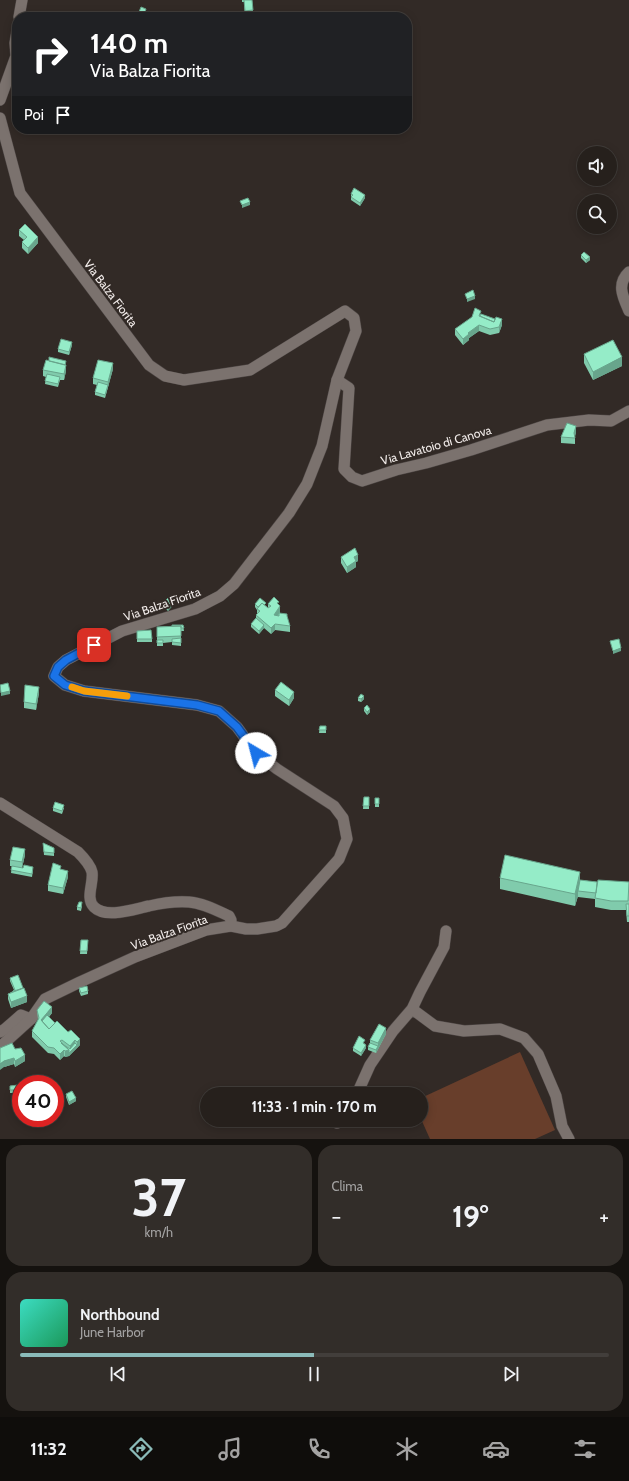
<!DOCTYPE html>
<html lang="it">
<meta charset="utf-8">
<style>
:root{--surface:#26201c;--page:#322d29;--text:#f1f3f6;--muted:#a4a3a3;--line:#423e3b;--accent:#8bbbb9}
body{margin:0;font-family:Cabin,sans-serif;background:var(--page);color:var(--text);height:100vh;display:flex;flex-direction:column;font-size:15px;white-space:nowrap}
*{box-sizing:border-box;margin:0}
p{font-size:13px;color:var(--muted)}
.icon{flex:none;width:22px;height:22px;fill:none;stroke:currentColor;stroke-width:2;stroke-linecap:round;stroke-linejoin:round}
.map{position:relative;height:1139px;overflow:hidden}
.drawer{display:flex;flex-direction:column;gap:6px;padding:6px;background:#15120f;flex:1}
.drawer>*{flex:none}
.guide{position:absolute;left:12px;top:12px;width:400px;height:122px;border-radius:16px;box-shadow:0 2px 10px #0003,0 0 0 1px var(--line);background:#202124;color:#fff;overflow:hidden}
.buttons{position:absolute;left:577px;top:146px;display:grid;gap:8px}
.buttons a{display:grid;place-items:center;width:40px;height:40px;border-radius:50%;background:var(--surface);box-shadow:0 2px 10px #0003,0 0 0 1px var(--line);font-size:20px}
.speed{position:absolute;left:12px;top:1075px;display:flex;gap:8px;font-size:20px;font-weight:700;text-align:center}
.speed>*{display:grid;place-content:center;width:52px;height:52px;border-radius:50%;background:var(--surface);box-shadow:0 2px 10px #0003,0 0 0 1px var(--line);line-height:1}
.speed .limit{border:6px solid #d22;background:#fff;color:#111}
.pin{position:absolute;display:grid;place-items:center;width:34px;height:34px;color:#fff;margin:-17px;border-radius:8px;box-shadow:0 2px 6px #0006}
.me{position:absolute;width:44px;margin:-22px;rotate:323deg;stroke-linejoin:round;filter:drop-shadow(0 0 3px #0008)}
.turn{display:flex;align-items:center;gap:14px;height:84px;padding:0 12px;font-size:18px}
.turn .icon{width:52px;height:52px;stroke-width:2.5}
.turn b{display:block;font-size:28px;line-height:34px}
.then{display:flex;align-items:center;height:38px;padding:0 12px;background:#0003;gap:8px;font-size:15px}
.big{font-size:30px;font-weight:700;line-height:1.1}
.drawer .card{flex:1;display:flex;flex-direction:column;justify-content:center;gap:6px;min-width:0;padding:0 14px;border-radius:16px;background:var(--page)}
.drawer .dial{align-items:center;gap:0}
.dial b{font-size:52px;line-height:1}
.song{display:flex;align-items:center;gap:12px}
.cover{width:48px;height:48px;border-radius:6px;background:linear-gradient(135deg,hsl(170 70% 55%),hsl(150 70% 35%))}
.played{height:4px;border-radius:2px;background:linear-gradient(90deg,var(--accent) 50%,var(--line) 50%)}
.keys{display:flex;justify-content:space-around;direction:ltr}
.heat{display:flex;justify-content:space-between;align-items:center;font-size:22px;direction:ltr}
.drawer .tiles{flex:1;display:grid;gap:6px;grid-template-columns:1fr 1fr}
.card:last-child{grid-column:span 2}
.trip{position:absolute;left:200px;top:1087px;width:228px;height:40px;border-radius:20px;background:var(--surface);box-shadow:0 2px 10px #0003,0 0 0 1px var(--line);font-weight:700;line-height:40px;text-align:center}
.tabs{display:flex;height:64px;justify-content:space-around;align-items:center;background:#0f0d0b;color:var(--muted)}
.tabs .icon{width:28px;height:28px}
.tabs .current{color:var(--accent)}
.tabs b{font-size:18px;color:var(--text)}
.map>svg:first-child{display:block}
</style>
<div class="map">
<svg width="629" height="1139" viewBox="0 0 629 1139">
<rect width="100%" height="100%" fill="#322a26"/>
<path fill="#683e2b" d="M520 1052 555 1130 535 1139H430L421 1119V1098Z"/>
<g fill="none" stroke-linecap="round" stroke-linejoin="round">
<defs>
<path id="minor" d="M629 272C616 284 623 297 629 311
M337 380 349 388 344 469 352 477 362 481 396 470 426 463 471 450 547 425 589 420 611 421 629 411
M0 803 78 852C83 857 90 864 92 872 94 883 85 898 94 907 106 919 134 909 149 906 162 903 176 901 189 902 203 903 216 910 229 916L231 920V926
M412 1009 435 1026 464 1031 500 1029 524 1038 538 1054 556 1096 562 1126 569 1139
M0 1032 5 1029 21 1015 31 1019
M357 1094 370 1065 393 1031 412 1009 420 992 444 947 446 931
M337 1123 340 1120"/>
<path id="tertiary" d="M19 17 22 0
M0 100 16 56 15 43 17 31
M0 118 20 193 149 365 165 376 184 380 250 370 345 311 354 318 356 331 337 380 322 446 307 484 289 513 234 584 220 596 195 609 122 631 66 660 58 667 54 676 65 685 84 691 197 705 219 711 237 727 256 753 277 769 334 806 343 818 347 839 339 859 282 923 276 926 257 929H246L231 926 206 930 135 957 80 982 45 999 31 1019 0 1047"/>
</defs>
<use href="#minor" stroke="#4d4644" stroke-width="12"/>
<use href="#tertiary" stroke="#4d4644" stroke-width="12"/>
<use href="#minor" stroke="#7b726e" stroke-width="11"/>
<use href="#tertiary" stroke="#7b726e" stroke-width="11"/>
</g>
<path fill="#80cbac" d="M242 0H252L253 13 245 14 244 2H242Z
M13 74H17V86H13Z
M351 194 365 198 360 206 351 200Z
M19 230 38 243 28 254 22 248V242L24 240 19 236Z
M581 255 590 260 586 263 581 258Z
M481 314 502 325 499 333 490 335 479 331 469 338V340L463 345 455 335V329Z
M72 345 69 355 58 352V349Z
M584 354 622 366 593 380 584 363Z
M66 365V371L64 380H60L58 387 45 384 46 377 43 376V370Z
M113 369 105 398 95 395V392L97 385 93 384V378Z
M576 432 575 437V444L561 443V437Z
M341 557 358 561 356 562V567L347 573 341 563Z
M163 603 174 604 168 611 163 606Z
M255 604 266 606 268 608V604L279 605 280 613 287 618 290 626V632L275 630 271 634 264 628 259 634 251 627V624L256 618V615L257 614V610L255 607Z
M183 625 184 631H181V646L172 645V642L163 643V646H157V627Z
M137 634 152 639V642H137Z
M275 690 294 698 289 706 275 696Z
M39 693 36 710 24 708V702Z
M358 698 364 699 361 702 358 701Z
M364 708 370 712 367 715 364 711Z
M320 726H326V733H319Z
M364 797H369V809H363Z
M375 798H379V807H375Z
M53 808H64L62 814 53 811Z
M43 843 54 848V856L44 855Z
M25 855 22 868 33 870 32 877 11 873 12 866H10V860Z
M61 869 68 877 63 894 48 891V885Z
M500 878 580 880 597 882H629V922H627L626 910H611L595 907V899L578 897V896L575 906 500 889Z
M82 906 81 911 77 910V907Z
M81 940H88L87 954H80Z
M10 978 27 1002 11 1008 8 999V994L13 991 14 990 10 981Z
M79 988 88 991V994L81 996 79 991Z
M37 1010 52 1013 49 1017 55 1023 68 1032 80 1045 69 1056 65 1057 64 1056 60 1060 54 1054 48 1053 32 1037V1031L38 1019Z
M386 1034 376 1053 368 1050V1047L370 1043V1040Z
M365 1043 364 1044 366 1048 361 1056 353 1051V1048Z
M15 1049 25 1061 15 1067 14 1064 4 1067Z
M18 1085V1093H10V1086Z
M66 1094 76 1101 69 1105 66 1097Z"/>
<path fill="#68a58c" d="M365 195V198L360 206V203Z
M250 202V205L242 208V205Z
M38 237V243L28 254V248Z
M590 257V260L586 263V260Z
M475 296V299L467 302V299Z
M502 319V325L499 333V327Z
M479 325V331L469 338V340L463 345V339L468 333Z
M72 342V345L69 355V352Z
M622 357V366L593 380V372Z
M113 363V369L105 398 108 382Z
M66 365V371L64 380V374Z
M576 426V432L574 439V433Z
M358 555V561L356 562V567L347 573V567L354 557Z
M174 601V604L168 611V608Z
M280 606V612L274 621V615Z
M275 624V630L271 634V628Z
M264 625V628L259 634V631Z
M621 648V651L613 654V651Z
M39 687V693L36 710V704Z
M10 691V694L1 696V693Z
M294 692V698L289 706V700Z
M364 696V699L361 702V699Z
M370 709V712L367 715V712Z
M25 849V855L22 868V862Z
M68 871V877L63 894V888Z
M580 872V883L578 891V896L575 906V894Z
M27 996V1002L11 1008V1002Z
M52 1007V1013L42 1024 41 1020Z
M386 1028V1034L376 1053V1050L378 1046V1043Z
M80 1039V1045L77 1048V1042Z
M75 1040V1046L70 1052V1046Z
M77 1045V1048L69 1056 65 1057V1051L69 1050Z
M366 1045V1048L361 1056V1053Z
M64 1050V1056L60 1060V1054Z
M25 1055V1061L15 1067V1061Z
M14 1058V1064L4 1067 0 1070V1064L4 1061Z
M76 1098V1101L69 1105V1102Z
M263 1120H268L261 1124V1121Z"/>
<path fill="#95ecc8" stroke="#68a58c" d="M244 0H252L253 10 245 11Z
M141 7 146 9 145 12 147 13 145 17H137Z
M13 74H17V83H13Z
M354 188 365 195 360 203 351 197 353 195 351 194Z
M248 198 250 202 242 205 240 201Z
M25 224 38 237 28 248 22 242 27 237 19 230Z
M584 252 590 257 586 260 581 255Z
M473 290 475 296 467 299 465 294Z
M475 308 481 311 479 316 494 322 496 317 502 319 499 327 490 329 479 325 468 333 469 334 463 339 455 329 472 317Z
M481 314 495 319 494 322 480 316Z
M61 339 72 342 69 352 58 349Z
M613 340 622 357 593 372 584 354Z
M49 357 66 361 65 365 49 361Z
M46 360 66 365 64 374 43 370Z
M98 360 113 363 108 382 93 378Z
M47 374 60 377 58 384 45 381Z
M98 382 108 385 105 395 95 392Z
M567 423 576 426 574 433 575 438 561 437Z
M355 548 358 555 354 557 356 561 347 567 341 557Z
M169 597 174 601 168 608 163 603Z
M274 597 279 602 277 603 280 606 274 615 279 616V613L287 614V616L290 626 275 624 271 628 256 615 260 611 257 609 262 603 268 608 271 606 268 604Z
M260 598 266 603 264 605 262 603 258 607 255 604Z
M256 618 264 625 259 631 251 624Z
M172 625H183L184 628H181V626H172Z
M181 626V636L157 637V627Z
M151 630 152 639H137V631Z
M181 638V643L172 642V639Z
M619 639 621 648 613 651 610 641Z
M157 640H163V643H157Z
M281 682 294 692 289 700 275 690Z
M8 683 10 691 1 693 0 685Z
M25 685 39 687 36 704 24 702Z
M361 694 364 696 361 699 358 698Z
M367 705 370 709 367 712 364 708Z
M320 726H326V730H319Z
M364 797H369V806H363Z
M375 798H379V804H375Z
M55 802 64 805 62 811 53 808Z
M43 843 54 848V853L44 852Z
M13 847 25 849 22 862 10 860Z
M505 855 580 872 575 894 500 878Z
M53 863 61 866 60 869 68 871 63 888 48 885Z
M24 865 33 867 32 874 11 870 12 866 23 868Z
M580 880 597 882 596 893 578 891Z
M598 880 629 882 628 901H611L595 898Z
M79 902H82L81 908 77 907Z
M626 904H629V916H627Z
M81 940H88L87 951H80Z
M18 975 23 988 14 991H13L15 990 10 978Z
M87 986 88 991 81 993 79 988Z
M24 988 27 996 11 1002 8 994Z
M44 1001 52 1007 41 1020 49 1029 57 1021 68 1032 71 1030 80 1039 77 1042 75 1040 70 1046 62 1040 60 1041 69 1050 65 1051 64 1050 60 1054 54 1048 48 1047 32 1031 39 1018 37 1010Z
M47 1015 55 1023 49 1029 42 1021Z
M379 1024 386 1028 378 1043 370 1040Z
M359 1036 365 1040 363 1043 366 1045 361 1053 353 1048Z
M12 1043 15 1049 21 1048 25 1055 15 1061 14 1058 4 1061 0 1064V1048Z
M61 1043 70 1049 75 1043 77 1045 69 1053V1050Z
M370 1043 378 1046 376 1050 368 1047Z
M18 1085V1090H10V1086Z
M72 1091 76 1098 69 1102 66 1094Z"/>
<g fill="none" stroke-linecap="round" stroke-linejoin="round">
<defs>
<path id="route" d="M94 645 66 660 58 667 54 676 65 685 84 691 197 705 219 711 237 727 256 753"/>
</defs>
<use href="#route" stroke="#114b97" stroke-width="10"/>
<use href="#route" stroke="#1a73e8" stroke-width="7"/>
<path stroke="#f59e0b" stroke-width="7" d="M72 687 84 691 127 696"/>
</g>
<g text-anchor="middle" dominant-baseline="central" stroke-width="4" stroke-linejoin="round" paint-order="stroke">
<g font-size="12" fill="#f2ecea" stroke="#322a26">
<text transform="translate(111 293) rotate(53)">Via Balza Fiorita</text>
<text transform="translate(436 445) rotate(-16)">Via Lavatoio di Canova</text>
<text transform="translate(162 604) rotate(-19)">Via Balza Fiorita</text>
<text transform="translate(169 932) rotate(-20)">Via Balza Fiorita</text>
</g>
</g>
</svg>
<div class="buttons">
<a><svg class="icon" aria-label="sound" viewBox="0 0 24 24"><path d="M4 9h4l5-4v14l-5-4H4zM17 9q2 3 0 6"/></svg></a>
<a><svg class="icon" aria-label="search" viewBox="0 0 24 24"><circle cx="10" cy="10" r="6"/><path d="M15 15l6 6"/></svg></a>
</div>
<div class="speed"><div class="limit">40</div></div>
<div class="pin" style="left:94px;top:645px;background:#d93025"><svg class="icon" aria-label="arrive" viewBox="0 0 24 24"><path d="M6 21V4h12l-3 4 3 4H6"/></svg></div>
<svg class="me" style="left:256px;top:753px" viewBox="-20 -20 40 40"><circle r="19" fill="#fff"/><path d="M0-13L10 11 0 6-10 11z" fill="#1a73e8"/></svg>
<div class="trip">11:33 · 1 min · 170 m</div>
<div class="guide">
<div class="turn"><svg class="icon" aria-label="right" viewBox="0 0 24 24"><path d="M7 20v-9h11M14 6l5 5-5 5"/></svg><div><b>140 m</b>Via Balza Fiorita</div></div>
<div class="then">Poi<svg class="icon" aria-label="arrive" viewBox="0 0 24 24"><path d="M6 21V4h12l-3 4 3 4H6"/></svg></div>
</div>
</div>
<section class="drawer">
<div class="tiles">
<div class="card dial"><b>37</b><p>km/h</p></div>
<div class="card"><p>Clima</p>
<div class="heat"><a>−</a><b class="big">19°</b><a>+</a></div>
</div>
<div class="card">
<div class="song"><i class="cover"></i><div><b>Northbound</b><p>June Harbor</p></div></div>
<div class="played"></div>
<div class="keys"><svg class="icon" aria-label="previous" viewBox="0 0 24 24"><path d="M18 5L8 12l10 7zM5 5v14"/></svg><svg class="icon" aria-label="pause" viewBox="0 0 24 24"><path d="M8 5v14M16 5v14"/></svg><svg class="icon" aria-label="next" viewBox="0 0 24 24"><path d="M6 5l10 7-10 7zM19 5v14"/></svg></div>
</div>
</div>
</section>
<nav class="tabs">
<b>11:32</b>
<svg class="icon current" aria-label="directions" viewBox="0 0 24 24"><path d="M12 3l9 9-9 9-9-9zM9 14v-3h6M13 9l2 2-2 2"/></svg>
<svg class="icon" aria-label="music" viewBox="0 0 24 24"><path d="M9 18V5l10-2v13"/><circle cx="6" cy="18" r="3"/><circle cx="16" cy="16" r="3"/></svg>
<svg class="icon" aria-label="phone" viewBox="0 0 24 24"><path d="M5 4h4l2 5-3 2q2 4 5 5l2-3 5 2v4C11 20 4 13 5 4z"/></svg>
<svg class="icon" aria-label="climate" viewBox="0 0 24 24"><path d="M12 3v18M4 7l16 10M4 17L20 7"/></svg>
<svg class="icon" aria-label="car" viewBox="0 0 24 24"><path d="M5 17H2v-5l4-1 3-4h7l3 4 3 1v5h-3M9 17h6M6 11h13"/><circle cx="7" cy="17" r="2"/><circle cx="17" cy="17" r="2"/></svg>
<svg class="icon" aria-label="filters" viewBox="0 0 24 24"><path d="M4 7h16M4 17h16"/><circle cx="9" cy="7" r="2"/><circle cx="15" cy="17" r="2"/></svg>
</nav>
